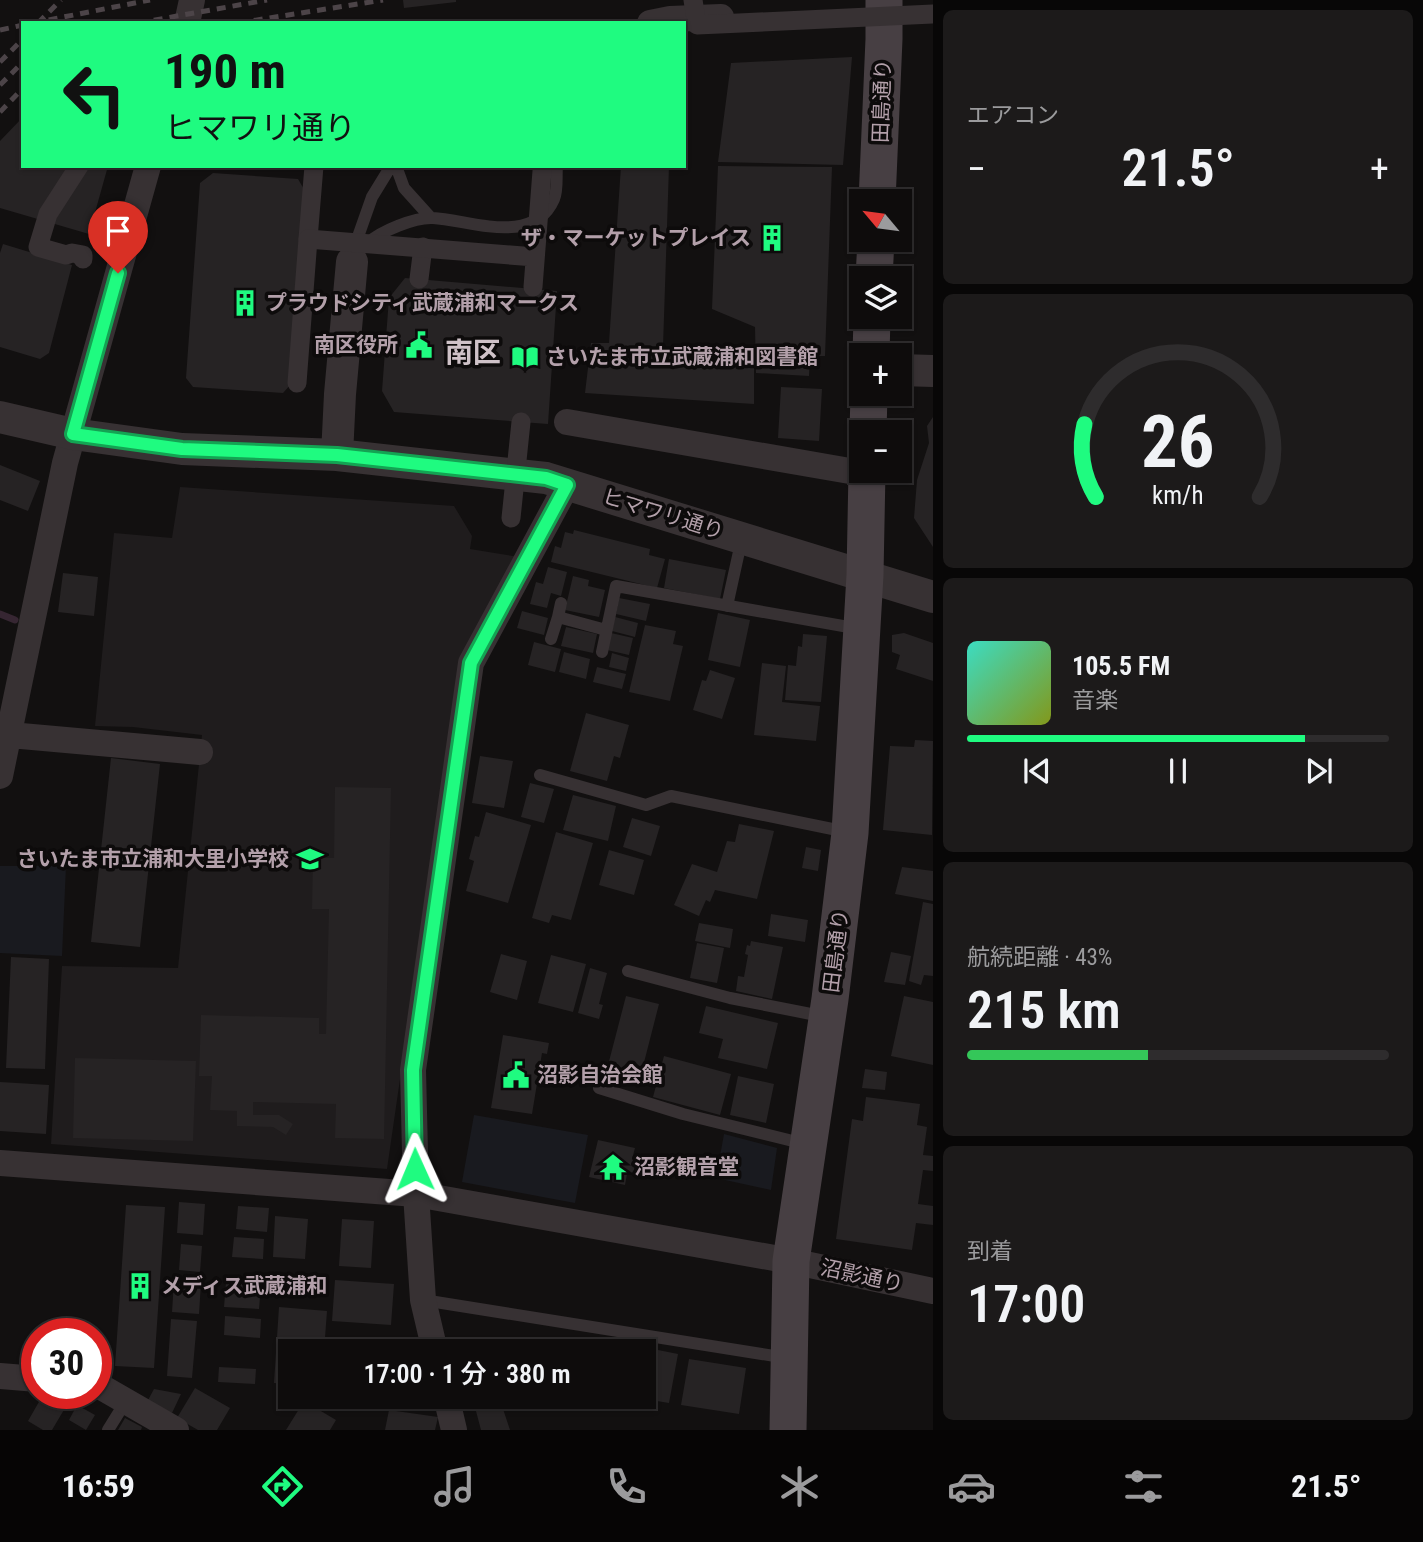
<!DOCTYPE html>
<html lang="ja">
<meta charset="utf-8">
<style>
:root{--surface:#0e0c0c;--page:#1c1a1a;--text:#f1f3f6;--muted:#9b9b9d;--line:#2e2c2d;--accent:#1ffb80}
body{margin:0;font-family:"Roboto Condensed","Noto Sans JP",sans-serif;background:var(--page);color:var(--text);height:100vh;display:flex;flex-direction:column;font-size:26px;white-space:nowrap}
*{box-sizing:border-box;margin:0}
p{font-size:23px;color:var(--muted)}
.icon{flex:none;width:38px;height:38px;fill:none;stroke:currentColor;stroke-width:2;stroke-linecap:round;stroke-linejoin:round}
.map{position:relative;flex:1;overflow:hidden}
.drawer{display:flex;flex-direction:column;gap:10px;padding:10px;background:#080707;width:490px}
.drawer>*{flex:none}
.guide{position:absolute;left:21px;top:21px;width:665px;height:147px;border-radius:0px;box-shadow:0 2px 5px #0004,0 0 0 2px var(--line);background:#1ffb80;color:#111;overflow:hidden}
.needle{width:46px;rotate:299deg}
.tools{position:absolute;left:849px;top:189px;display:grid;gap:14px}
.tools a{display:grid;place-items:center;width:63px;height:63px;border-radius:0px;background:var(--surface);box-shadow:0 2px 5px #0004,0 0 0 2px var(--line);font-size:35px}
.speed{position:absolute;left:21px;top:1318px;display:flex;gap:14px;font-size:35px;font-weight:700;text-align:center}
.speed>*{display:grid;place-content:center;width:91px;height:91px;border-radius:50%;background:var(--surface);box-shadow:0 2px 5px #0004,0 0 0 2px var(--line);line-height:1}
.speed .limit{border:10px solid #d22;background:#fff;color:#111}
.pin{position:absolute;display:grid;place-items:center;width:60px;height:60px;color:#fff;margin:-72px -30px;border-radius:50% 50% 50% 0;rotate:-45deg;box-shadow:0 0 7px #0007}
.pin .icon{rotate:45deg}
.me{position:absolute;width:77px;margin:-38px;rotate:359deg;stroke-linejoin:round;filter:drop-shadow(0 0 5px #0008)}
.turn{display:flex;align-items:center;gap:24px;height:147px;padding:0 28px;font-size:32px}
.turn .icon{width:91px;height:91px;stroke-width:2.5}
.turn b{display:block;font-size:49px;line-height:60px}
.big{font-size:52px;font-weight:600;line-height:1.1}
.drawer .widget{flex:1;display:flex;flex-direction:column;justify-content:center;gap:10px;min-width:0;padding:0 24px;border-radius:10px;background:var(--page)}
.drawer .dial{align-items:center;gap:0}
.dial svg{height:182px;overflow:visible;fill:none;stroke:var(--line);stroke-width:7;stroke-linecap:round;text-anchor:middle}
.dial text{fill:var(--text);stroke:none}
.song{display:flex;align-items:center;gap:21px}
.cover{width:84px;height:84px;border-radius:10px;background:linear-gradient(135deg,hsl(170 70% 55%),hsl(70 70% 35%))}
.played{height:7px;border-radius:4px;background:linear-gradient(90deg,var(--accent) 80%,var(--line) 80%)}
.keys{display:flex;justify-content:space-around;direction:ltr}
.heat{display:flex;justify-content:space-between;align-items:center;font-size:38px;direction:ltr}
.charge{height:10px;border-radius:5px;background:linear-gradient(90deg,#34c759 43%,var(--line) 0)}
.trip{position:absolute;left:278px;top:1339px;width:378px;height:70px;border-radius:0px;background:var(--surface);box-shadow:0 2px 5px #0004,0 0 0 2px var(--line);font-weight:600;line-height:70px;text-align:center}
.dock{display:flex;height:112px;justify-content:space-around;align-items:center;background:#060505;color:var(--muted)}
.dock .icon{width:49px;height:49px}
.dock .current{color:var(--accent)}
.dock b{font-size:32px;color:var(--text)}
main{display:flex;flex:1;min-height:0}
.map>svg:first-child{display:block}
</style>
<main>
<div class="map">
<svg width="933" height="1430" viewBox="0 0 933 1430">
<rect width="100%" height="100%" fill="#121010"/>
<path fill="#1f1c1d" d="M180 487 454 506 472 536 470 549 519 557 461 658 387 1169 51 1144 62 966 178 968 202 735 133 727 95 726 114 533 172 538Z"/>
<path fill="#191a1f" d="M0 866H66L62 956 0 953Z
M474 1115 588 1135 575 1203 462 1182Z
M724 1134 777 1148 771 1190 716 1178Z"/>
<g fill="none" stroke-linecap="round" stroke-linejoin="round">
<path stroke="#362632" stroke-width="7" d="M0 614 15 620"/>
</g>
<path fill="#262324" d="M403 0H456V2L404 8Z
M852 57 843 165 718 162 731 63Z
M23 117V166H108L89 234 0 208V141Z
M621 166H669L663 347 754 354V404L585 393 591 343H609Z
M718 166 832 167 825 356H810L809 376 756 373 755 327 712 309Z
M213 173 298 179 305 191 292 383 283 393 193 387 186 378 200 183Z
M3 244 72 265 49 353 40 359 0 347V253Z
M405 278 557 291 548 424 394 412 382 391 389 298Z
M781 387 822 389 819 441 778 438Z
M933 417V547L914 518 917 480 929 443 927 426Z
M0 465 40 481 28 511 0 500Z
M574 530 650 549 649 555 665 559 657 588 551 562 555 546 561 548 565 532 573 534Z
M669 559 726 570 720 599 664 588Z
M548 567 567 572 561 596 551 593 547 608 530 604 536 582 543 584Z
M63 573 98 577 94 616 58 612Z
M573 576 589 580 588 586 605 590 599 617 565 610Z
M619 598 650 604 646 621 616 614Z
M522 611 548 618 544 635 517 628Z
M718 613 750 620 740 667 708 660Z
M615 617 638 623 635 637 612 631Z
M645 625 676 631 673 644 683 646 670 701 629 692Z
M566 627 597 634 593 653 561 646Z
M611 633 633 638 629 655 607 650Z
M904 633 933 643V681L896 669 900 655 892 652V635Z
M803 634 827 636 821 702 785 700 788 665 796 666 798 646 802 647Z
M534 642 561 649 555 672 528 665Z
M564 652 590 659 586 679 559 672Z
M612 653 629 658 626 671 609 667Z
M762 663 786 666 782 702 820 706 816 741 754 735Z
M597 667 626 674 622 689 593 682Z
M710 670 735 678 722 719 693 710 702 680 706 681Z
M586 713 629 725 620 758 614 756 607 781 570 771Z
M915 740 933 741 932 835 883 830 890 746 914 747Z
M480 756 513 761 504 808 472 803Z
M111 758 160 764 140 947 91 942Z
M530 783 554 789 544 823 521 817Z
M335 787 391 788 384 1139 335 1138 336 1104 253 1102V1115H279L293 1124 286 1135 273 1127 237 1126V1111L210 1110 212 1076H199L201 1015 319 1018V1034H326L329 909H312L313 858H334Z
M573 795 616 806 608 841 563 830Z
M486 812 531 825 508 903 466 891 474 861 469 859 475 836 479 837Z
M632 818 660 826 651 856 623 847Z
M739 824 774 831 757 899 715 890 710 902 706 900 699 916 674 905 692 864 717 872 727 841 735 842Z
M556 832 593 843 571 920 552 915 549 923 532 918Z
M806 847 821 850 818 871 802 868Z
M609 850 644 860 634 895 599 885Z
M902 867 933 871V901L895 894Z
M923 902 933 904V976L924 975 921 985 909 981Z
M771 914 808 920 805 942 768 936Z
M699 923 733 929 730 948 695 941Z
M751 941 783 947 772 999 736 991 738 976 744 977 748 955 745 954 747 945 750 946Z
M697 943 724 948 717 983 690 978Z
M891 952 911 956 905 985 884 982Z
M501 954 527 961 517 1000 490 992Z
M551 955 586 964 573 1012 538 1003Z
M11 957 49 959 45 1069 6 1068Z
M590 968 607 973 599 1004 603 1005 599 1019 578 1013Z
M626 996 659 1004 639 1082 606 1073Z
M904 996 933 1002V1065L891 1056Z
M706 1006 778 1023 767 1069 718 1058 723 1039 699 1033Z
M503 1035 549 1043 547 1054 542 1053 532 1114 491 1108Z
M664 1056 731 1074 720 1115 653 1097Z
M75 1058 196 1061 193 1141 73 1138Z
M865 1069 887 1072 885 1090 862 1088Z
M738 1076 774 1084 766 1123 730 1115Z
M0 1082 49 1085 46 1134 0 1131Z
M866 1097 920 1104 917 1125 927 1127 923 1155 933 1156V1171L923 1170 918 1204 933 1206V1225L916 1223 912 1250 836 1239 852 1119 863 1121Z
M598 1140 635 1148 632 1159 636 1160 633 1175 627 1174 625 1185 589 1177Z
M179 1202 205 1204 203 1235 177 1233Z
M126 1205 165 1207 154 1368 115 1366Z
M238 1206 269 1208 267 1232 236 1229Z
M275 1216 308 1219 305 1259 273 1257Z
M342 1219 374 1221 371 1268 339 1266Z
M234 1237 264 1239 263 1259 232 1257Z
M181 1244 202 1246 200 1272 179 1270Z
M335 1280 394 1284 391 1325 332 1321Z
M174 1281 201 1283 199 1314 172 1312Z
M226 1283 261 1285 259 1309 224 1307Z
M279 1307 327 1311 324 1351H290V1384L274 1383Z
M225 1316 261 1319 260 1338 224 1335Z
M171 1319 197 1321 192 1378 167 1376Z
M331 1338 405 1343V1351H330Z
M653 1349 678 1354 669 1403 645 1399Z
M689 1359 746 1368 739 1414 681 1405Z
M219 1367 256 1369 255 1384 218 1382Z
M195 1388 230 1408 217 1430H198L177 1418Z
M154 1389 181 1394 172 1413 147 1402Z
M44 1393H51L68 1403 52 1430H43L28 1421Z
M472 1396 499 1397 510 1430H481Z
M304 1401 336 1420 330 1430H286Z
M77 1405 95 1415 86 1430 69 1420Z
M389 1410 438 1417 435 1430H385Z
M125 1418 142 1427 141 1430H118Z"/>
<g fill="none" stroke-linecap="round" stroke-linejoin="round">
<path stroke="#373133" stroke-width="12" d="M396 166 404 188 431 218
M368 243C381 231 415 217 433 218 470 220 533 247 554 199 558 190 556 176 557 166
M354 248 372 197 391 166
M727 606 742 538
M558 617 561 603
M551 639 558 617 606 630
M602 652 616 586 860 629
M540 775 646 805 671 796 847 832
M628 971 730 998 826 1017
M599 1088 683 1114 805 1144
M423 1300 787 1358
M108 1430 126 1401"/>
<path stroke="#373133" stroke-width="19" d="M79 166 48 214 38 247 66 255 72 253 83 255V259
M308 239 314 166
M419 279 423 247"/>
<path stroke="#373133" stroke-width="26" d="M187 23 192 0
M650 23 670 19 721 17
M567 422 867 474
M10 735 200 752
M0 776 65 463 148 166
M0 1163 416 1194 791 1261 933 1291
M435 1351 423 1300 416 1194 413 1070 471 663 567 485
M0 1376 37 1379
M96 1384 176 1430
M446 1396 454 1430"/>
<path stroke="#373133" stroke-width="32" d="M900 370 933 371
M0 417 73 434 182 449 337 455 546 478 933 597
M337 455 340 394 352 262"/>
<path stroke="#473f43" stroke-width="37" d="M877 201 884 39V0
M874 278 876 240
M871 355 872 317
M868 432 869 394
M788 1430 791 1261 830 999 850 833 865 575 867 471"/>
<path stroke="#4c4448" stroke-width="5" stroke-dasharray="9 7" stroke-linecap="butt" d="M33 23 150 0
M38 23 61 0
M138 23 267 0
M238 23 383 0
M0 30 23 25
M0 62 23 39
M0 85 23 62
M0 112 23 88"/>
<path stroke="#373133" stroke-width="19" d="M693 0 697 25 933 14
M533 287 542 171
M297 383 308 239 535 257
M511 518 521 422"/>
</g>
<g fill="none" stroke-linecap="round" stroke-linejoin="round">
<defs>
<path id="route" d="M118 273 73 434 182 449 337 455 546 478 567 485 471 663 413 1070 415 1169"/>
</defs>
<use href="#route" stroke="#14a353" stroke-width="18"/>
<use href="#route" stroke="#1ffb80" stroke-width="12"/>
</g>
<defs>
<symbol id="building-bare" viewBox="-9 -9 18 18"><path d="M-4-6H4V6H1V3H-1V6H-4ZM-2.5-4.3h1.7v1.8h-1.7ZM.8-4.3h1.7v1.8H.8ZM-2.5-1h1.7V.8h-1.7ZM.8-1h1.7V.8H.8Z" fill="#1ffb80" stroke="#0d0b0b" stroke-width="2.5" paint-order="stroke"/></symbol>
<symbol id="civic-bare" viewBox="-9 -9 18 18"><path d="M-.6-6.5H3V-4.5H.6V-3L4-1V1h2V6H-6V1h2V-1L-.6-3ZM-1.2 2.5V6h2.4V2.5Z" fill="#1ffb80" stroke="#0d0b0b" stroke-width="2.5" paint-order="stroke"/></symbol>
<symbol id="library-bare" viewBox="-9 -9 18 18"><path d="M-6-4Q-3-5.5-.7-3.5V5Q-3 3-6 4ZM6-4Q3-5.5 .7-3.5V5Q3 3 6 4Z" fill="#1ffb80" stroke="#0d0b0b" stroke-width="2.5" paint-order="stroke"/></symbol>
<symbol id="school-bare" viewBox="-9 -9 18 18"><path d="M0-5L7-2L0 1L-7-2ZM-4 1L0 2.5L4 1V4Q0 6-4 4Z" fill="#1ffb80" stroke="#0d0b0b" stroke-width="2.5" paint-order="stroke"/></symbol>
<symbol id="temple-bare" viewBox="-9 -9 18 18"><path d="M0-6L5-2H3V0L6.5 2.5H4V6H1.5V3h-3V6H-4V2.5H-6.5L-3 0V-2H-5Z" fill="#1ffb80" stroke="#0d0b0b" stroke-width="2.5" paint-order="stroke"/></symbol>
</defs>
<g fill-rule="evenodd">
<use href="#building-bare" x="753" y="219" width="38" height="38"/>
<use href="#building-bare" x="226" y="284" width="38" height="38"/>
<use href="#civic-bare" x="400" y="326" width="38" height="38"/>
<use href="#library-bare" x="506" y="338" width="38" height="38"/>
<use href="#school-bare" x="291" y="840" width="38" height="38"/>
<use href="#civic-bare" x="497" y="1056" width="38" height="38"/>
<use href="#temple-bare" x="594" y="1148" width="38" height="38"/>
<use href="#building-bare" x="121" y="1267" width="38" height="38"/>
</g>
<g text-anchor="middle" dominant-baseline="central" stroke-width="7" stroke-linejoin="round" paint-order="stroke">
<g font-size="21" fill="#b3a0aa" stroke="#0d0b0b">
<text transform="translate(882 101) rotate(-88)">田島通り</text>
<text transform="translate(663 514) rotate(17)">ヒマワリ通り</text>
<text transform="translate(836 951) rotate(-83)">田島通り</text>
<text transform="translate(862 1276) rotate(12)">沼影通り</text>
</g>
<g font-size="21" font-weight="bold" fill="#b3a0aa" stroke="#0d0b0b" text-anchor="start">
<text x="751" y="238" text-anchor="end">ザ・マーケットプレイス</text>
<text x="266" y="303">プラウドシティ武蔵浦和マークス</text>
<text x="398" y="345" text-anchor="end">南区役所</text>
<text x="546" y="357">さいたま市立武蔵浦和図書館</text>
<text x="289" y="859" text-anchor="end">さいたま市立浦和大里小学校</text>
<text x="537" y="1075">沼影自治会館</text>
<text x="634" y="1167">沼影観音堂</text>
<text x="161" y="1286">メディス武蔵浦和</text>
</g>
<g font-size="28" font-weight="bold" fill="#cfc2c8" stroke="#0d0b0b">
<text x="473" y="352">南区</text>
</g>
</g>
</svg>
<div class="tools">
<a><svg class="needle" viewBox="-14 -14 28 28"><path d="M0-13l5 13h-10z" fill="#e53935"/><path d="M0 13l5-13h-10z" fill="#9b9b9d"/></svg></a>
<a><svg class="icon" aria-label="layers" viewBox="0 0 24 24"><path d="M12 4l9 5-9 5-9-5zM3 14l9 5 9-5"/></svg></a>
<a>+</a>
<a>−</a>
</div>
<div class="speed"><div class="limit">30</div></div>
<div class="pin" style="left:118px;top:273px;background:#d93025"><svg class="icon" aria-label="arrive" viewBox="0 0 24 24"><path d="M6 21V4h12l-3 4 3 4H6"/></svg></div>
<svg class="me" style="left:415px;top:1169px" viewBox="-20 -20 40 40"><path d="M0-17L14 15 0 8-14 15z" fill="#1ffb80" stroke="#fff" stroke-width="4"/></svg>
<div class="trip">17:00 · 1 分 · 380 m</div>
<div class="guide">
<div class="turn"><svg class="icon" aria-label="left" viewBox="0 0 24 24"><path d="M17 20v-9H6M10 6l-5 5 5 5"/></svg><div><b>190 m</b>ヒマワリ通り</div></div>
</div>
</div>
<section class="drawer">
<div class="widget"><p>エアコン</p>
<div class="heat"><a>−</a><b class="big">21.5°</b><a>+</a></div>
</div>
<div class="widget dial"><svg viewBox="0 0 100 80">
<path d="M14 69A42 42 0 1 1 86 69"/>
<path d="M14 69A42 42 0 0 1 9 37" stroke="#1ffb80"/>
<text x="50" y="56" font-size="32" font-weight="700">26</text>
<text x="50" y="72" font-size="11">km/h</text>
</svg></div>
<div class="widget">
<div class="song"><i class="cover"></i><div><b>105.5 FM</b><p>音楽</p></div></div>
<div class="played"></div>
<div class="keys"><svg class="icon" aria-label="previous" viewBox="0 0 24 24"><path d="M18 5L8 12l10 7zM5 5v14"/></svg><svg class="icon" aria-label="pause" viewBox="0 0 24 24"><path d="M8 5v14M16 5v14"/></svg><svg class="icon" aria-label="next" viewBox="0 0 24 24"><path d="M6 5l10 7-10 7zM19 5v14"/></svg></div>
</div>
<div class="widget"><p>航続距離 · 43%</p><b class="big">215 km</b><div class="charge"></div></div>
<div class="widget"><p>到着</p><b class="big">17:00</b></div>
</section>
</main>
<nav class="dock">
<b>16:59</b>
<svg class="icon current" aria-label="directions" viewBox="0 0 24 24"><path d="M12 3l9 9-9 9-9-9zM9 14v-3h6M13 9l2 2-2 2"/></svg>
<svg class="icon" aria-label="music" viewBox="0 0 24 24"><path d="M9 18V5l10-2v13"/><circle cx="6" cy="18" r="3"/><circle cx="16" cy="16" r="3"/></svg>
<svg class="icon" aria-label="phone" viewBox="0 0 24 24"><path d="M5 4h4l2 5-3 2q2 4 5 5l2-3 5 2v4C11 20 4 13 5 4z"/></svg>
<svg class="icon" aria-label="climate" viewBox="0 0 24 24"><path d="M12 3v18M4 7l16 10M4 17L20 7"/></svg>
<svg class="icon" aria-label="car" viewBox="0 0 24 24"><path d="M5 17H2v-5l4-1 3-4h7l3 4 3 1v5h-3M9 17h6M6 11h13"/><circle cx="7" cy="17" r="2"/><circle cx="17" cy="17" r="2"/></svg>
<svg class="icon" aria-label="filters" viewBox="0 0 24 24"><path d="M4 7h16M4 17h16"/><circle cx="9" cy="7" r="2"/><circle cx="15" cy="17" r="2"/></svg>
<b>21.5°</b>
</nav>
